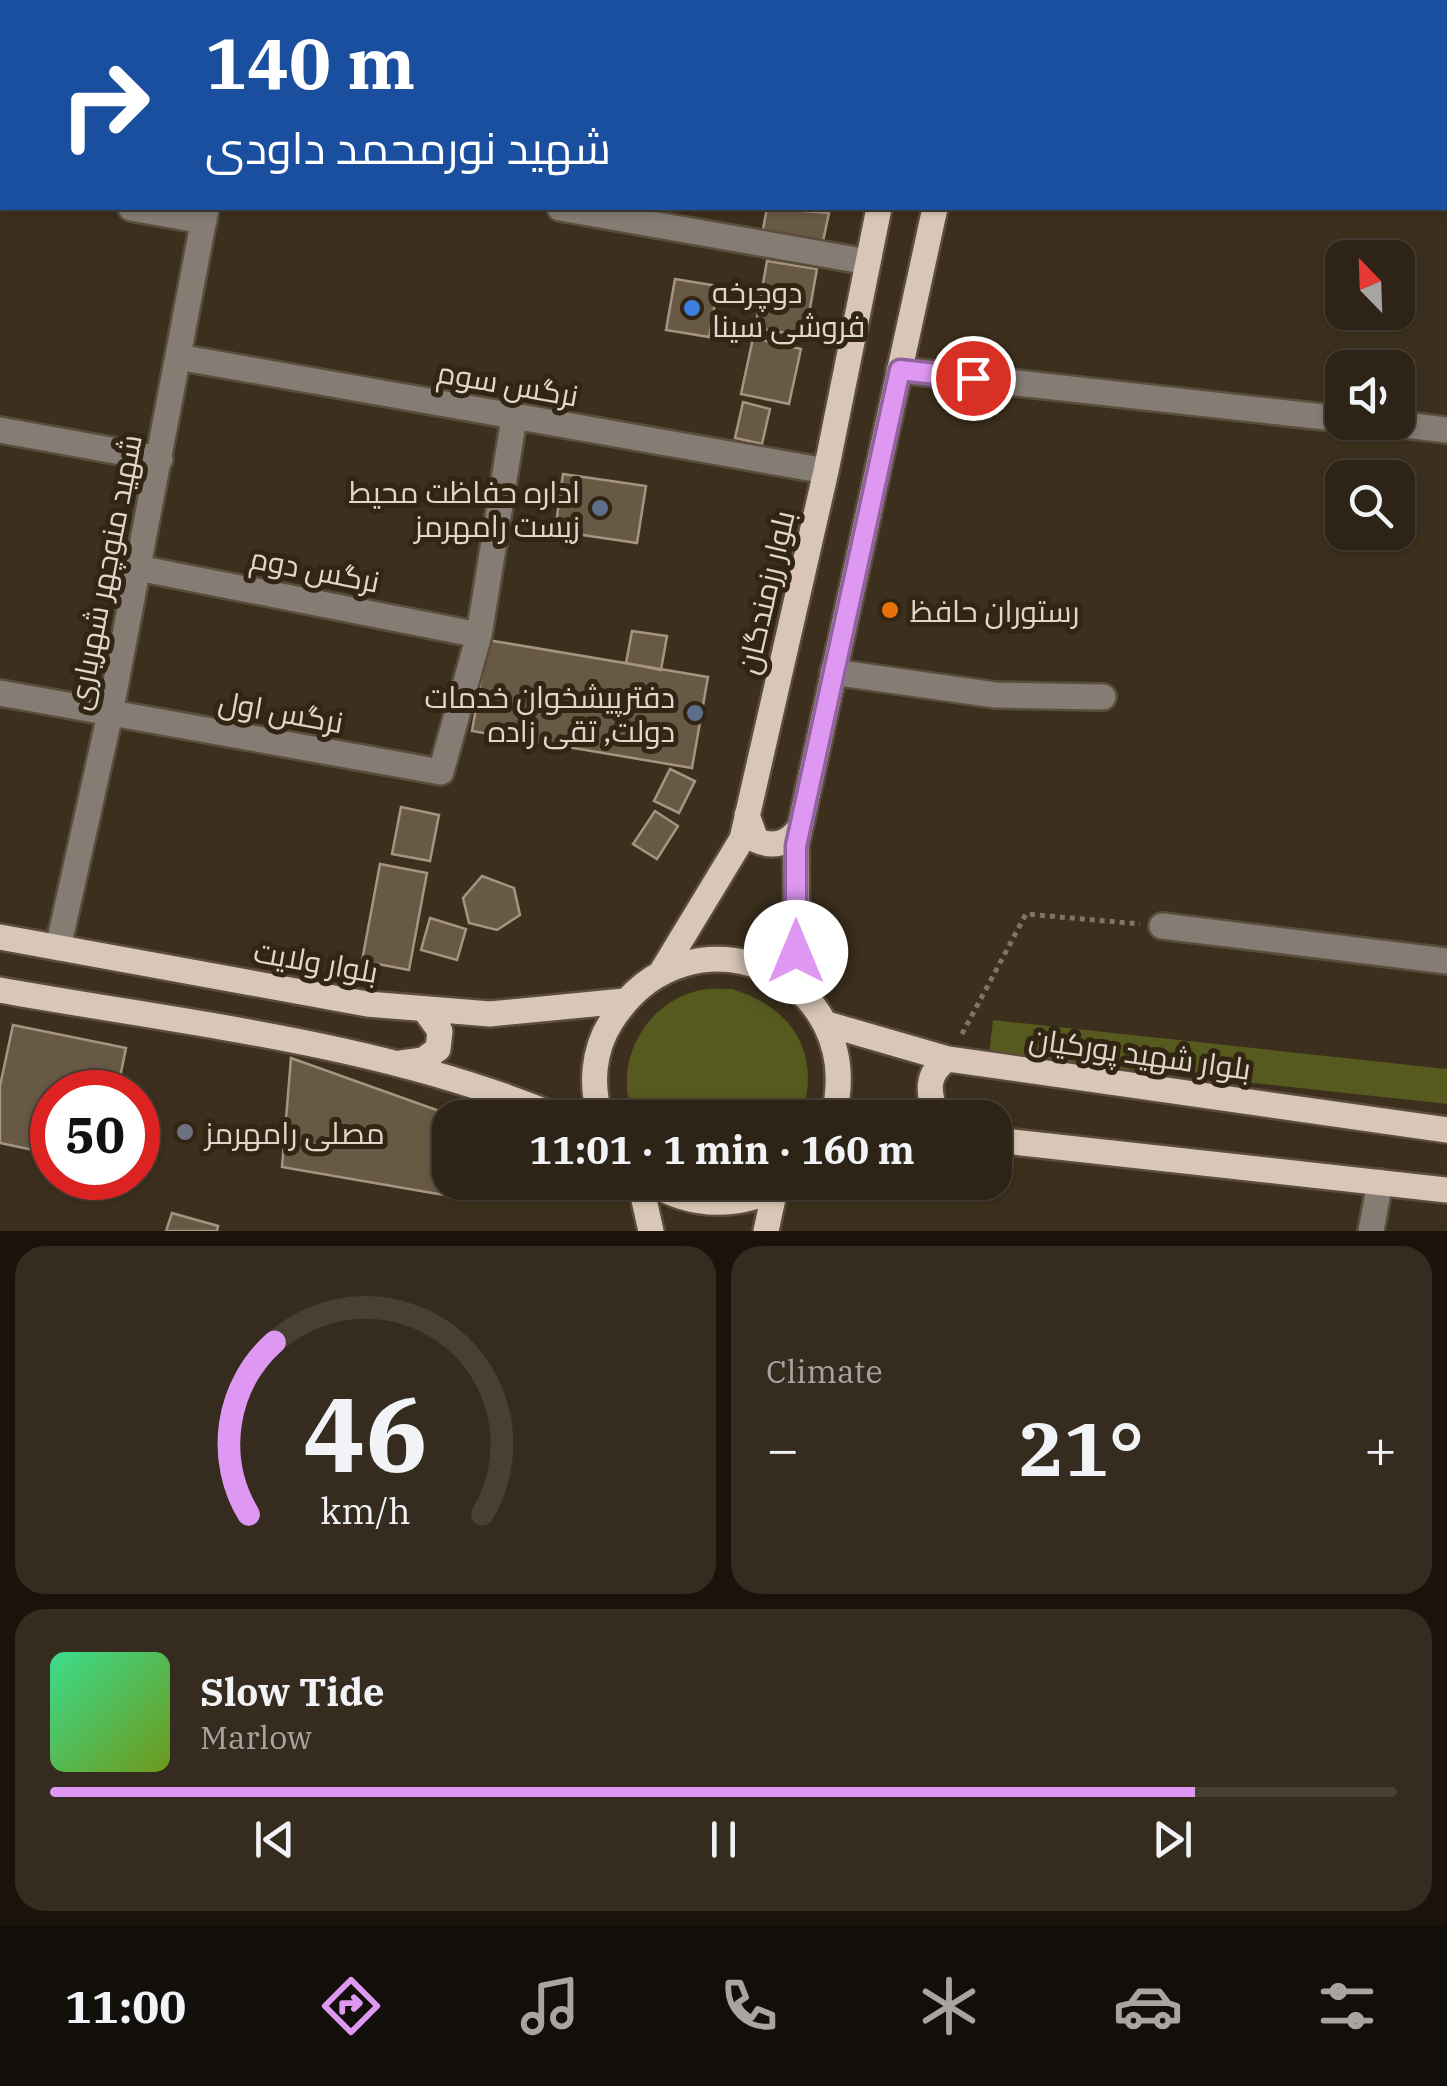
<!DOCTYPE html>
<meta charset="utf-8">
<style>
:root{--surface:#2d2316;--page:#352b1f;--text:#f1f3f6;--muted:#a7a4a1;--line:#484035;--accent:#de98f2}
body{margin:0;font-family:"IBM Plex Serif",Cairo,serif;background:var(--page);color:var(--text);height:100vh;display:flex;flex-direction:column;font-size:38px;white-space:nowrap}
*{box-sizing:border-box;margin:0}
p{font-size:32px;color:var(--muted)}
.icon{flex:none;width:55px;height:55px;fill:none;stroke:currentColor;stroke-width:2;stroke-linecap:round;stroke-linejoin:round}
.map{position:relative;height:1231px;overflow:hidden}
.side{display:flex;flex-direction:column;gap:15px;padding:15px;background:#19130c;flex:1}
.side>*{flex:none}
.top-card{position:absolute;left:0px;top:0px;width:1448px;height:210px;box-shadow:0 2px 8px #0004,0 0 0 2px var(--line);background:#1a4fa0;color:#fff;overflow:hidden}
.needle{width:65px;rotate:337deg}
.controls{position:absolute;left:1325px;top:240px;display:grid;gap:20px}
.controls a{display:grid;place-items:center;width:90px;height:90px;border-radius:20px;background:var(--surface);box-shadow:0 2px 8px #0004,0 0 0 2px var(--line);font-size:50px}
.speed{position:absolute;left:30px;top:1070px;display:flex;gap:20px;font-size:50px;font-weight:700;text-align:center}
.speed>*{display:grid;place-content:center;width:130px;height:130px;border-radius:50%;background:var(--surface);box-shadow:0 2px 8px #0004,0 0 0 2px var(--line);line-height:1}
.speed .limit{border:15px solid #d22;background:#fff;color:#111}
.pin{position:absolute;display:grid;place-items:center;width:85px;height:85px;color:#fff;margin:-42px;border:5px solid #fff;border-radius:50%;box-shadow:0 2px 10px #0007}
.me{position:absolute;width:110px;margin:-55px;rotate:0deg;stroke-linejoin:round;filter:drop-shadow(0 0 8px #0008)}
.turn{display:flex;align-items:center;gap:35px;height:210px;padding:0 40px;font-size:45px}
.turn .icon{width:130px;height:130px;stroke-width:2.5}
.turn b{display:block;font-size:70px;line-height:85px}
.big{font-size:75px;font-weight:700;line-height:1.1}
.side .widget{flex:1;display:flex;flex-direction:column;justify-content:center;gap:15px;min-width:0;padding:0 35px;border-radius:30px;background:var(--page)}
.side .dial{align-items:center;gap:0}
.dial svg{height:260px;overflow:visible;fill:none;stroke:var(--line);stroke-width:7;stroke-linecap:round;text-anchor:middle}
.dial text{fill:var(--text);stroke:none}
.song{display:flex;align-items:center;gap:30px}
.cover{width:120px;height:120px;border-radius:15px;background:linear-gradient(135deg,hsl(150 70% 55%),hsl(80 70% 35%))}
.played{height:10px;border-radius:5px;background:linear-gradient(90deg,var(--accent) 85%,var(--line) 85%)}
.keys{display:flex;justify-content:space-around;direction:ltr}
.heat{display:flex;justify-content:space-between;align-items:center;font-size:55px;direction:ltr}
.side .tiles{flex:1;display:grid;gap:15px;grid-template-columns:1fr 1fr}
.widget:last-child{grid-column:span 2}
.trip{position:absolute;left:432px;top:1100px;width:580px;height:100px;border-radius:30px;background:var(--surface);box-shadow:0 2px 8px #0004,0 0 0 2px var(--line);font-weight:700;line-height:100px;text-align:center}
.menu{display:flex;height:160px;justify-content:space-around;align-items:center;background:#120e09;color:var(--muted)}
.menu .icon{width:70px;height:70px}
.menu .active{color:var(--accent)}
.menu b{font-size:45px;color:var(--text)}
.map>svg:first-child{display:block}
</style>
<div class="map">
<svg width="1447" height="1231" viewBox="0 0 1447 1231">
<rect width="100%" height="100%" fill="#3c2f1d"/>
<path fill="#575a1f" d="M732 989C794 1008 822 1055 801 1117H635C610 1066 645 1001 701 990 711 988 722 989 732 989Z
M993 1020 1447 1069V1104L989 1054Z"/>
<path fill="#685945" stroke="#a59580" stroke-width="2.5" d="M767 208 829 213 822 246 762 234Z
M767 261 817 269 805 336 755 328Z
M675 279 718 286 709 337 666 330Z
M753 338 801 349 789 404 741 394Z
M743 402 770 409 762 444 735 438Z
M563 474 646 486 637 543 555 531Z
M632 631 667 636 661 670 626 663Z
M488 640 708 677 692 768 472 731Z
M670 769 695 781 679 813 654 801Z
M401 807 439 815 430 861 392 854Z
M655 811 678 826 657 859 633 844Z
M380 864 427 873 409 970 362 961Z
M482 876 514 888 520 915 497 930 469 923 463 898Z
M430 918 466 929 457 960 421 950Z
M13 1025 126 1048 117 1092H52V1154L0 1143V1086Z
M291 1058 459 1118H450V1182H470L467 1199 282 1167Z
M172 1213 218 1226 217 1231H166Z"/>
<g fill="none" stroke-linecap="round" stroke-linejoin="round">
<defs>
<path id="minor" d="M476 0 490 2
M248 2 249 0
M578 2V0
M1445 90H1447
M0 183H2
M131 208 204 221
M560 208 868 262
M178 357 826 471
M899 370 1342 419
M1379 422 1447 430
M0 430 160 459
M138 568 479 635
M833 672 995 695 1103 697
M0 693 441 772 479 635 514 418
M1162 926 1447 961
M58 948 110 714 206 208
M1371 1231 1380 1182"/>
<path id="major" d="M921 2V0
M981 2V0
M747 815 756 840C773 848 787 844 799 829
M0 937 367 1004 490 1014 624 1001
M662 971 742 839 826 471 879 208
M797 987 796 846 935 208
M0 990C188 1024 384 1043 561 1118
M827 1024 948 1059 1447 1130
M401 1063 423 1060 438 1049 440 1031 424 1009
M601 1118C590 1087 593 1050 611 1022 689 897 871 974 833 1118
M936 1118C929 1093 924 1074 948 1059
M995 1140 1447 1190
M640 1182 651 1231
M650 1182C692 1208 743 1210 785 1182
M766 1231 775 1189"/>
</defs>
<use href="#minor" stroke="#5a4d3c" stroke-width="30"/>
<use href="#major" stroke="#5a4d3c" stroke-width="30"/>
<path stroke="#7f7465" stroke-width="5" stroke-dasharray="5 5" stroke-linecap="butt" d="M962 1034 1026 914 1140 924"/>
<use href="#minor" stroke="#857c74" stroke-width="25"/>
<use href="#major" stroke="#d9c6b7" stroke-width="25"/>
</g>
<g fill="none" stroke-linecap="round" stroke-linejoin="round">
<defs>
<path id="route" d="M796 952V846L900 370 973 378"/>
</defs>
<use href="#route" stroke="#90639d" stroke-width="25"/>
<use href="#route" stroke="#de98f2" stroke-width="18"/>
</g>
<circle fill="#3f7fe0" stroke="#322513" stroke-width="4" cx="692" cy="308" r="10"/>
<g fill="#5c6f8a" stroke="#322513" stroke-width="4">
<circle cx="600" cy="508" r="10"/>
<circle cx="695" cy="713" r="10"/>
</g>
<circle fill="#e8710a" stroke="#322513" stroke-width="4" cx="890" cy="610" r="10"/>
<circle fill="#6b7280" stroke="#322513" stroke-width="4" cx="185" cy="1132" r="10"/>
<g text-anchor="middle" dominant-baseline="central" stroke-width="10" stroke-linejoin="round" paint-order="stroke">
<g font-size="30" fill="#e0d7cc" stroke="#322513" text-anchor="start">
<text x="712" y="291">دوچرخه<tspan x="712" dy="34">فروشی سینا</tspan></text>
<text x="580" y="491" text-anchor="end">اداره حفاظت محیط<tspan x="580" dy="34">زیست رامهرمز</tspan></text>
<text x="910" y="610">رستوران حافظ</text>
<text x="675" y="696" text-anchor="end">دفترپیشخوان خدمات<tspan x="675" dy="34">دولت, تقی زاده</tspan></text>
<text x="205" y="1132">مصلی رامهرمز</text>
</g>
<g font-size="30" fill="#e0d7cc" stroke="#322513">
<text transform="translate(508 383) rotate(10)">نرگس سوم</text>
<text transform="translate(315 569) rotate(11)">نرگس دوم</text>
<text transform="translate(104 572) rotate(-79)">شهید منوچهر شهریاری</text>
<text transform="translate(765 592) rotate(-77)">بلوار رزمندگان</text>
<text transform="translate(281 711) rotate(10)">نرگس اول</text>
<text transform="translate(316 961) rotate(10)">بلوار ولایت</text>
<text transform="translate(1140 1053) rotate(8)">بلوار شهید پورکیان</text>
</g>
</g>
</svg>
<div class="controls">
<a><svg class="needle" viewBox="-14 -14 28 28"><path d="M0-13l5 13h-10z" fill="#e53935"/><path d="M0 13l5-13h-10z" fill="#a7a4a1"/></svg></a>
<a><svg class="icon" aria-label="sound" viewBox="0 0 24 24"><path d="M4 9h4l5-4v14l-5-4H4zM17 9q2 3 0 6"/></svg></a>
<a><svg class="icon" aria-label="search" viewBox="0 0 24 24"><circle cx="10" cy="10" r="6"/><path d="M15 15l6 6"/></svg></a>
</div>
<div class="speed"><div class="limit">50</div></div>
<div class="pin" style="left:973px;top:378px;background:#d93025"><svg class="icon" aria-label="arrive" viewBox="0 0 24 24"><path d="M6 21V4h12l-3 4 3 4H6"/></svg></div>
<svg class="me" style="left:796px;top:952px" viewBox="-20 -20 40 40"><circle r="19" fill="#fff"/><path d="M0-13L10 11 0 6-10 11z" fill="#de98f2"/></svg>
<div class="trip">11:01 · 1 min · 160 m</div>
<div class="top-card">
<div class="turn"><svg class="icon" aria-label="right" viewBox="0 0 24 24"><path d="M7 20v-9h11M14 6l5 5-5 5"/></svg><div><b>140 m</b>شهید نورمحمد داودی</div></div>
</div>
</div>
<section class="side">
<div class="tiles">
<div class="widget dial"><svg viewBox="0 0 100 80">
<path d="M14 69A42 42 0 1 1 86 69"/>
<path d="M14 69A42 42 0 0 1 22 16" stroke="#de98f2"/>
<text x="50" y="56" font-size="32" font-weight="700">46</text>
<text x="50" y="72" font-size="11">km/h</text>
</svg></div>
<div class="widget"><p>Climate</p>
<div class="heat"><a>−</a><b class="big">21°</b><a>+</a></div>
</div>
<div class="widget">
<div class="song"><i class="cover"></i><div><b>Slow Tide</b><p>Marlow</p></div></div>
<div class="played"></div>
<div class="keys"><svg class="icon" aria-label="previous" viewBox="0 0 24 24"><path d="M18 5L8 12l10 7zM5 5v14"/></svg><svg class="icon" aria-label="pause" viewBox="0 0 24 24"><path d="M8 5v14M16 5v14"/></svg><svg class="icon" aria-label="next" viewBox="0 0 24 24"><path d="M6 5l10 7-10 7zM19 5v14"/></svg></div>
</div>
</div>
</section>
<nav class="menu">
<b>11:00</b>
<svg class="icon active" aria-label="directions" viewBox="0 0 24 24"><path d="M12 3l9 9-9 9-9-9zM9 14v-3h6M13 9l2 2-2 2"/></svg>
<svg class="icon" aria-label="music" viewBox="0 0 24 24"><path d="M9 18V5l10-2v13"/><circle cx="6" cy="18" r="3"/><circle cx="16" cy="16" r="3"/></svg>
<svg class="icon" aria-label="phone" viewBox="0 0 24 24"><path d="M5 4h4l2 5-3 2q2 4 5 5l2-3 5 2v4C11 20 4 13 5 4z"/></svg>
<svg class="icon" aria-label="climate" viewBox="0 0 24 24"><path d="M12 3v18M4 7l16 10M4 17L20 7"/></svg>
<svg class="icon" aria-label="car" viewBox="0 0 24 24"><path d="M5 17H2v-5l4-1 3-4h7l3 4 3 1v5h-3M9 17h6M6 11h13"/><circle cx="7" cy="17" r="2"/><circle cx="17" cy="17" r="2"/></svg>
<svg class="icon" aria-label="filters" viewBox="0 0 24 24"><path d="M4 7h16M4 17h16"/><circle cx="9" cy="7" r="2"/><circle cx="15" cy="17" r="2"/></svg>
</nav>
